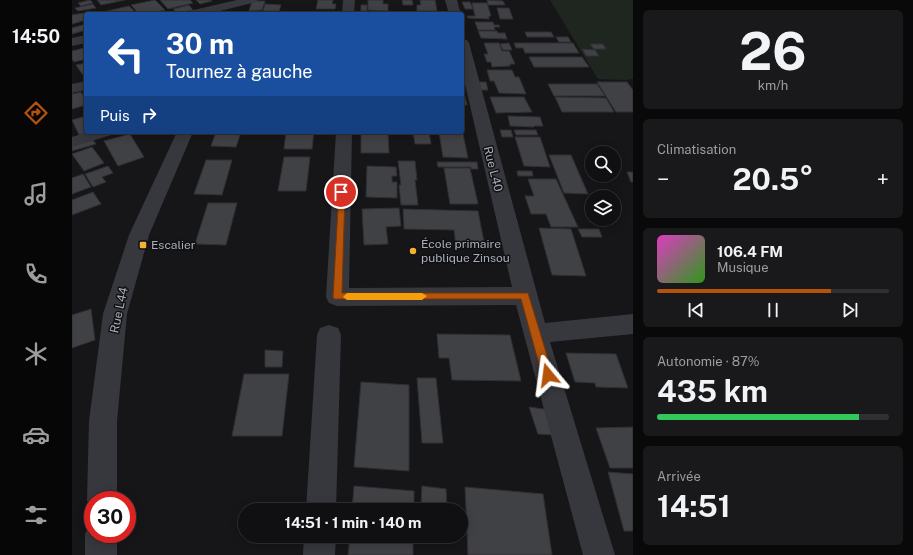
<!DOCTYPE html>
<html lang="fr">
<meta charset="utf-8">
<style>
:root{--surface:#101012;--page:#19191b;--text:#f1f3f6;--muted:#9c9d9f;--line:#303032;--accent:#b45309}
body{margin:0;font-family:"Public Sans",sans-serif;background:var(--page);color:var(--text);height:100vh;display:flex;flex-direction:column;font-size:15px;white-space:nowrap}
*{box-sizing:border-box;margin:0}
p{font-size:13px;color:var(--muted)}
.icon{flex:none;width:22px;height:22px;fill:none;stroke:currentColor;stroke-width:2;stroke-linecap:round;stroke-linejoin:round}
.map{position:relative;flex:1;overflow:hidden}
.details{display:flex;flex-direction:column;gap:10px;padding:10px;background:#09090a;width:280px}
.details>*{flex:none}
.top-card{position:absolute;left:12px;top:12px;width:380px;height:122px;border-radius:4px;box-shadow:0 2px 10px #0003,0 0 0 1px var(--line);background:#1a4fa0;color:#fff;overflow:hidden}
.tools{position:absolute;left:513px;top:146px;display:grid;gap:8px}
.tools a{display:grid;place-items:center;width:36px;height:36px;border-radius:50%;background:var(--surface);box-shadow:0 2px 10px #0003,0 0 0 1px var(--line);font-size:20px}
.speed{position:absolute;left:12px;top:491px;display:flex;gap:8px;font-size:20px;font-weight:700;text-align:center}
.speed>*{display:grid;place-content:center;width:52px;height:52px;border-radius:50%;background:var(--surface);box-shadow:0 2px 10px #0003,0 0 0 1px var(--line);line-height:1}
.speed .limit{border:6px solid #d22;background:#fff;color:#111}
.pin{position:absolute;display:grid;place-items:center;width:34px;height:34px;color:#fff;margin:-17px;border:2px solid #fff;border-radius:50%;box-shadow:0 1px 4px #0007}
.me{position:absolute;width:44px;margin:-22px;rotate:344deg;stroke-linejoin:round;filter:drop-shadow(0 0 3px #0008)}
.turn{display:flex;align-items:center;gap:14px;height:84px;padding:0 16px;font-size:18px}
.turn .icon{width:52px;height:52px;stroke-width:2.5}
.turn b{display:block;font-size:28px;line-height:34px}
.then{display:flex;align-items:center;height:38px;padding:0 16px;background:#0003;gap:8px;font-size:15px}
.big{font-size:30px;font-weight:700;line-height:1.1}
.details .tile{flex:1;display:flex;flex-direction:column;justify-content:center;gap:6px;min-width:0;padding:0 14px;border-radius:6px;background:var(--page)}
.details .dial{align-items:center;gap:0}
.dial b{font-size:52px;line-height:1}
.song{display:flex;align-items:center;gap:12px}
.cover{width:48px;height:48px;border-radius:6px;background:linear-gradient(135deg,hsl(310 70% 55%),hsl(110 70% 35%))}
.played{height:4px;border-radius:2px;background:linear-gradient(90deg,var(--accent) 75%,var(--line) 75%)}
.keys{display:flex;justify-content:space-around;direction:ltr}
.heat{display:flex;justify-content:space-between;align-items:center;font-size:22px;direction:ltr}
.charge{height:6px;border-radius:3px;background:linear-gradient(90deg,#34c759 87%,var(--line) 0)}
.trip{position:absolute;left:166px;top:503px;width:230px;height:40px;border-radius:20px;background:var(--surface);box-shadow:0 2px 10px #0003,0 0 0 1px var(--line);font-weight:700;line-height:40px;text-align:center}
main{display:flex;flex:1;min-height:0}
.tab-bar{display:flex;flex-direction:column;width:72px;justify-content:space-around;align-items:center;background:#060607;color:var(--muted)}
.tab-bar .icon{width:28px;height:28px}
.tab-bar .on{color:var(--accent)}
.tab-bar b{font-size:18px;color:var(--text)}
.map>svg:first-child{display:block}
</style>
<main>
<nav class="tab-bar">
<b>14:50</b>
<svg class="icon on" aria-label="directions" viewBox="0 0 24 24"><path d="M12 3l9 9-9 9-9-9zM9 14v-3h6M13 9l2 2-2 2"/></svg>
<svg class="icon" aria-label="music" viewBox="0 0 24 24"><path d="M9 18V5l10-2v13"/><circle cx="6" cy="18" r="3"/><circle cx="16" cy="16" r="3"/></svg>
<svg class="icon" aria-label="phone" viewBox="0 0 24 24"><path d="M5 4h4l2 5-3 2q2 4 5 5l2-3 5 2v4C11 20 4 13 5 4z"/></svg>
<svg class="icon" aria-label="climate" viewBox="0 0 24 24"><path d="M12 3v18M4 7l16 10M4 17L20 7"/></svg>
<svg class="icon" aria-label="car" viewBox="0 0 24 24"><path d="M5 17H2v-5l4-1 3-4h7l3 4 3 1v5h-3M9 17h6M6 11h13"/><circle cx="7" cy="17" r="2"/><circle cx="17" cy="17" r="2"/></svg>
<svg class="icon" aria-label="filters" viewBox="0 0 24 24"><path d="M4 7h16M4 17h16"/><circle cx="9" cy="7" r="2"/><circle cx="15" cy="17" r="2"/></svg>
</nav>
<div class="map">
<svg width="561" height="555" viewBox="0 0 561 555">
<rect width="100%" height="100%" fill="#161618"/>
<path fill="#1e261f" d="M478 0H561V79L553 80 526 79Z"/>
<path fill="#404145" stroke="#303034" d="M18 0 21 3 9 6 6 3Z
M25 0H53L29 5Z
M83 0 93 10 77 14H67L59 5Z
M88 0H118L121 3 96 9Z
M124 0H138L140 1 128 4Z
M246 0H261L260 4H264L263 9H244Z
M296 0H311V4H316V11L296 10Z
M330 0H340L341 5H331Z
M348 0H363L365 11H345V5H349Z
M415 0 431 1 433 5H416Z
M180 1H193L190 10 177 11Z
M390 2H398L401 9H393Z
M400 3H415L419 16H417V19L396 18 395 16H403Z
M21 4 24 8 6 11 3 8Z
M193 4 209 5 207 11H191Z
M117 5 121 10 105 13 101 9Z
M289 5H295V11H289Z
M57 6 65 14H38L35 11Z
M425 8H437L441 19H428Z
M12 13 14 15V20L0 24V15Z
M403 22H421L422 25H427L428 27H422L423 30H406Z
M14 24V30L0 34V28Z
M406 31H425L426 33H433L435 39 409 38Z
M453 32H479L482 37H455Z
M484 37H496L499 42H487Z
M412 43H427L430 51H437L443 64H438V66L420 67 419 62H415L412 54H416Z
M437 43 440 50H431L428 44Z
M442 43H501L507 53H453L451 48H444Z
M518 44H531L534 49H522Z
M12 48 14 50V59L2 62 0 59V51Z
M510 49 523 50 527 56H514Z
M457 57H510L517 67H462Z
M14 63V78H13L4 65Z
M415 70H440L443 77H447L454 94 427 93 422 81H418Z
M407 82H414L416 90H409Z
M525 82H555L561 90V112H544Z
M476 84H525L533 96H482Z
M9 92 14 100V105L0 109V94Z
M390 93H392L395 105H390Z
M418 97H452L460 112 424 113Z
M483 97 534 98 542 112H490Z
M14 116V132H18L7 135 0 120Z
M436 116 468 117 471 126H462V127L438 126Z
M390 129 396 158 371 157 367 132H390Z
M428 130H439L441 137H430Z
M442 130H464L466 135H444Z
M144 132H169L164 147 139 146Z
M214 132H242L240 149H212Z
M289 132H316L317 153H289Z
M341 132H357L359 144H343Z
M58 134 72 157 46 166 32 141Z
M443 137H468L478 167 452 166Z
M21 140 24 144 0 151V146Z
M20 147 32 163 12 171 0 154Z
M477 155H499L516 194 492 193Z
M212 157H238L234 191H206Z
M134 160H160L150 195 122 194Z
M326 161H343L345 180H343L346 205H329L327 185H329Z
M365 162H405L406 169H399V167H366Z
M36 166 41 173 30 177 34 182 21 187 13 174Z
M295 166 324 167 325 176H320V182H325V198L294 197Z
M372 168H398L406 204H378Z
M445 171H460L461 176H446Z
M555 172H561V182H559Z
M11 174 19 187 0 194V178Z
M456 179H484L506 227H479L474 214H459L453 196H462Z
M21 192 29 204 0 215V200Z
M136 203H165L154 245 123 244Z
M327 208 329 226 314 227 316 244 292 245 290 209Z
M331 209 406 211 413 247 384 246 382 230 332 229Z
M467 228 499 229 514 276 480 275Z
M506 229H527L530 237H510Z
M19 309 23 340 0 348V315Z
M365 334 438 335 449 381 380 380 377 358H367Z
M193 350 211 351 210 367H193Z
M494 353 544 354 556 388 524 387 523 383 503 382Z
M172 374H217L210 436H160Z
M345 378H364L371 443H350Z
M289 382 337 385V471L282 467Z
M457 407 472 409 483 435 466 434Z
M561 427V468H538L524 428Z
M536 472 561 474V531H552Z
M282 486 342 491V510H280Z
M350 486 374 489 375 507 349 504Z
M393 487 471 494 480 555H396Z
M278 536H341V555H276Z"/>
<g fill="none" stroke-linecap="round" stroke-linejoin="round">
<path fill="#37383d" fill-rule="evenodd" d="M165 0H186L184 2 136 14H115L117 11Z
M271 0H283L282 14H270Z
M373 0H385L389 14H377Z
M14 35V43L0 46V38Z
M390 39 395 40 397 43 473 323 561 314V334L478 342 543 555H511L444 305 265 306 257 303 254 297 264 132H280L277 288 440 287 390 71Z
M14 81V90L0 93V84Z
M16 132H41L39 135 0 147V137Z
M105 132H121L77 235 55 314 45 421V500H21V512L19 511 15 500 17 421 31 314 57 235Z
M257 325 266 328 269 335 264 510H234L245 335 248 328Z
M21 521V534H45V555H13V534L18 523Z
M232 536H264L263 555H231Z"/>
</g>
<path fill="#b45309" stroke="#753606" d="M267 190H272L273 192 270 293H456L481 375 479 378 476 380 472 378 470 375 449 299H262L261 297Z"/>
<path fill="#f59e0b" d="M275 293H350L355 296 350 300H275L271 297Z"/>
<g fill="#f2b134" stroke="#111113" stroke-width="1.5">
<rect x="67" y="241" width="8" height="8" rx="2"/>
<circle cx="341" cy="251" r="4"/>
</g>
<g text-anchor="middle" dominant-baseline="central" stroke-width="3" stroke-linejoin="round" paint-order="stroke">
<g font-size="12" fill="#a8adb8" stroke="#111113">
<text transform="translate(421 169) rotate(76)">Rue L40</text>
<text transform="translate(47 310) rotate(-78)">Rue L44</text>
</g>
<g font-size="12" fill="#a8adb8" stroke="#111113" text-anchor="start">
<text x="349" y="244">École primaire<tspan x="349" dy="14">publique Zinsou</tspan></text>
<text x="79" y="245">Escalier</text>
</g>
</g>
</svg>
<div class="tools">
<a><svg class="icon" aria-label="search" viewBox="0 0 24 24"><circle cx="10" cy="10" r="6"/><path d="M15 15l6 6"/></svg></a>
<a><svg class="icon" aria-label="layers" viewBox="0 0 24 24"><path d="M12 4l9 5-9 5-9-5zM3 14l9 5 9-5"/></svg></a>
</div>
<div class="speed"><div class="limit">30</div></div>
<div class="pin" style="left:269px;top:192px;background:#d93025"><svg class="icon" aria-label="arrive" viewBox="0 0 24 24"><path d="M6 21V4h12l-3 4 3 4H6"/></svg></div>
<svg class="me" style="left:476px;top:375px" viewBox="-20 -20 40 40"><path d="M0-17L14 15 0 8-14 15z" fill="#b45309" stroke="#fff" stroke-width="4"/></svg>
<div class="trip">14:51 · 1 min · 140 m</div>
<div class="top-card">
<div class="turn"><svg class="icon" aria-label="left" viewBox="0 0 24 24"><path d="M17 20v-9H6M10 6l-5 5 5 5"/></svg><div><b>30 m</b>Tournez à gauche</div></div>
<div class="then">Puis<svg class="icon" aria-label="right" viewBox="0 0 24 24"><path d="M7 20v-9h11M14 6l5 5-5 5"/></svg></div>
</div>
</div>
<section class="details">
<div class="tile dial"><b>26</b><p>km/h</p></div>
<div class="tile"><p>Climatisation</p>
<div class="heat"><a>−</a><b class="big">20.5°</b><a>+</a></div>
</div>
<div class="tile">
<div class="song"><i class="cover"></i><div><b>106.4 FM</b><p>Musique</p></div></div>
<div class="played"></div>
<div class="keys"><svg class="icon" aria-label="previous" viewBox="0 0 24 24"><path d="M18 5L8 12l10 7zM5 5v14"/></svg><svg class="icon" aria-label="pause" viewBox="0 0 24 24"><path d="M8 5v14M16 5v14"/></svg><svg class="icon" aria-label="next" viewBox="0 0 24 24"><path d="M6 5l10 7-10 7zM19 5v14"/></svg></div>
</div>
<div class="tile"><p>Autonomie · 87%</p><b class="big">435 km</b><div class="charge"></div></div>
<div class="tile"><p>Arrivée</p><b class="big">14:51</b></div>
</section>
</main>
